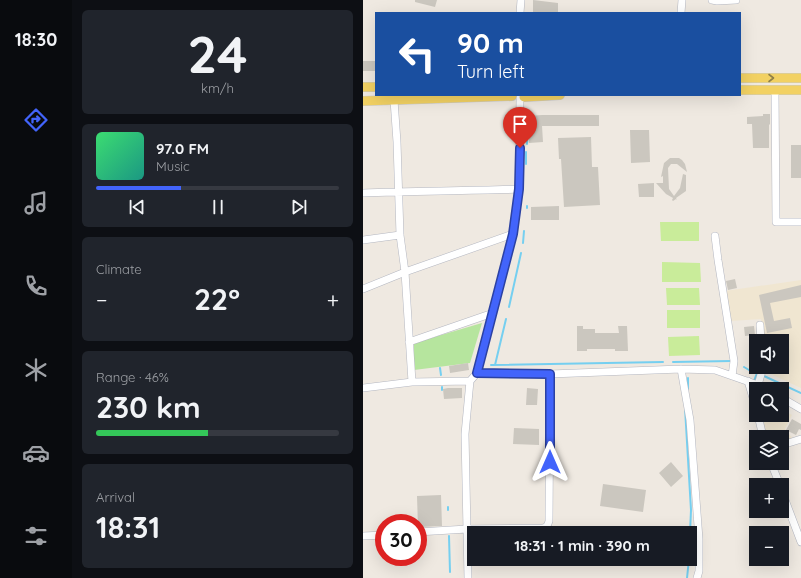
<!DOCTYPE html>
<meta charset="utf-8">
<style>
:root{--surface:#171b24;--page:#20242c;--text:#f1f3f6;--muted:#9ea1a6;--line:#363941;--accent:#4264fb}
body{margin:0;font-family:Quicksand,sans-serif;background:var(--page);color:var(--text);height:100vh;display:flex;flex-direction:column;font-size:15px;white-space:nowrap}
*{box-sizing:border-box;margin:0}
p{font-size:13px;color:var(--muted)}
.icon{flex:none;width:22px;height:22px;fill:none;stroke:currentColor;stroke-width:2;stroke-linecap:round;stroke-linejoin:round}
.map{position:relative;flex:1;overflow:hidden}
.sheet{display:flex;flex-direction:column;gap:10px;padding:10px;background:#0d0f14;width:291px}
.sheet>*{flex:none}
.top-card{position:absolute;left:12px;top:12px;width:366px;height:84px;border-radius:0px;box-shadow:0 4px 16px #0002;background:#1a4fa0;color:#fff;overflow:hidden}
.buttons{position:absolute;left:386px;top:334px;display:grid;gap:8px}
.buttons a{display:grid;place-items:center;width:40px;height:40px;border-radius:0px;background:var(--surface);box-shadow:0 4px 16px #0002;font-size:20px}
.speed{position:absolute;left:12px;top:514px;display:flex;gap:8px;font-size:20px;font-weight:700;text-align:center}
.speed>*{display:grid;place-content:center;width:52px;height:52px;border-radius:50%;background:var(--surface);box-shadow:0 4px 16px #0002;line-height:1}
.speed .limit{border:6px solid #d22;background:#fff;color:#111}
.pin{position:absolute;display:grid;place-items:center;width:34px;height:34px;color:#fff;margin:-41px -17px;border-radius:50% 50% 50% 0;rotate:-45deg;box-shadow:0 0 4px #0007}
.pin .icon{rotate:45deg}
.me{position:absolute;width:44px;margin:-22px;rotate:0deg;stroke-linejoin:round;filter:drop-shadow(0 0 3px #0008)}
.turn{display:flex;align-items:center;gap:14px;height:84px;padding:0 16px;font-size:18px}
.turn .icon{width:52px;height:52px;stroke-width:2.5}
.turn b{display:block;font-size:28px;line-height:34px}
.big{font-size:30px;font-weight:800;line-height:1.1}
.sheet .widget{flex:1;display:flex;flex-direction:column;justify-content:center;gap:6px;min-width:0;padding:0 14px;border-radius:6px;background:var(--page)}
.sheet .dial{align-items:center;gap:0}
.dial b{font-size:52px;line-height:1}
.song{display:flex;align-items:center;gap:12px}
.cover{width:48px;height:48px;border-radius:6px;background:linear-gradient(135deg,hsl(140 70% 55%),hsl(170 70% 35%))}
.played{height:4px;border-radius:2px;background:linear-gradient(90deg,var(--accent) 35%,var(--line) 35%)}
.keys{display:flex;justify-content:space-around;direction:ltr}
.heat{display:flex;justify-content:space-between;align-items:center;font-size:22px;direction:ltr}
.charge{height:6px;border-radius:3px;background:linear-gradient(90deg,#34c759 46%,var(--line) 0)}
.trip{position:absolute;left:104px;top:526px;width:230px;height:40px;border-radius:0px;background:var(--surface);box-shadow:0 4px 16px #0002;font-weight:800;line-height:40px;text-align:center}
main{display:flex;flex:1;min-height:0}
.tabs{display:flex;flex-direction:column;width:72px;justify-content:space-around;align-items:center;background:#090b0e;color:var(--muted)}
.tabs .icon{width:28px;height:28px}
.tabs .current{color:var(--accent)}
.tabs b{font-size:18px;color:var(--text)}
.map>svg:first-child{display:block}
</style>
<main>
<nav class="tabs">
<b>18:30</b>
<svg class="icon current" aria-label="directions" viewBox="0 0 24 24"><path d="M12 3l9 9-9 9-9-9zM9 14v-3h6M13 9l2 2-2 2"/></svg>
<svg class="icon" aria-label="music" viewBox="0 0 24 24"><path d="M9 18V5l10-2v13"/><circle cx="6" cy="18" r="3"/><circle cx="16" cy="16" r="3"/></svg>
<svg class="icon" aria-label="phone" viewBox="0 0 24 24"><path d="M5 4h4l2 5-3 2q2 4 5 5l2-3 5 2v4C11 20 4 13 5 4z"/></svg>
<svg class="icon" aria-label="climate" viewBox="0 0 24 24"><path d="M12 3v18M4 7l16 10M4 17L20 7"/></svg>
<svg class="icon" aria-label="car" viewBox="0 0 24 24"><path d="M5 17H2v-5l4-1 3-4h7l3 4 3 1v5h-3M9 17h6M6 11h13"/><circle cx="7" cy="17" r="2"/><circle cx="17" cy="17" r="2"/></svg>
<svg class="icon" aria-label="filters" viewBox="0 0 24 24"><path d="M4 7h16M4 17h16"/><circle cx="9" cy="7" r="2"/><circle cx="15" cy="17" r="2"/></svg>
</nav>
<section class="sheet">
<div class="widget dial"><b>24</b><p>km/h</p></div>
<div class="widget">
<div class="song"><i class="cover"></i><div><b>97.0 FM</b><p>Music</p></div></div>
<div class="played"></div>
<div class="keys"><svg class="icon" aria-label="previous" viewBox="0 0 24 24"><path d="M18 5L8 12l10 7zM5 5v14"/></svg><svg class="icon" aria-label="pause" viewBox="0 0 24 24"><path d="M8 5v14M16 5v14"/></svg><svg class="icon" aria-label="next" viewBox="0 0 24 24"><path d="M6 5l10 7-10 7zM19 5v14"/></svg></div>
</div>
<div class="widget"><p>Climate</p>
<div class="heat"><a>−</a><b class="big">22°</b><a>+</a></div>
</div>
<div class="widget"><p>Range · 46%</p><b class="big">230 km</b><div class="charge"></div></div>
<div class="widget"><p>Arrival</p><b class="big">18:31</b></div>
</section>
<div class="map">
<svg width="438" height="578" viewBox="0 0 438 578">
<rect width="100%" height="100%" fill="#efe9e1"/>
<path fill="#f0e6d1" d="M438 280V388L401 371V367H419V341H400L398 319 367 321 362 291Z
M419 409 429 415 422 429 430 439 419 442V437H404L398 415H419Z"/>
<path fill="#b6e59e" d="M119 323 107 363 51 370V343Z"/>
<path fill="#c9ec9a" d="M297 222H336V241H298Z
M299 262 337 263 338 282H299Z
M303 288H336L337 305H304Z
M304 310H337V328H304Z
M336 336 337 355 306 356 305 337Z"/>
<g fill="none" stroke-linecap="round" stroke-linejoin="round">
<path stroke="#75cff0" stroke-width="2" d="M164 144 165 113
M163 164V152
M164 208V206
M160 243 161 231
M146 307 158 253
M310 362 368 361
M128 365 300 362
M132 365 143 319
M381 367 386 370
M77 368 78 375
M388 370 394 373
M401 376 438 393
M325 378V389
M391 381 394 373
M79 387V390
M322 408 328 510 327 533
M85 510V507
M86 536 87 572
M324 578 326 559"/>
</g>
<path fill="#cbc7bf" d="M52 0H74L72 7 52 2Z
M170 0 195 3V13H170Z
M0 61H13V71H0Z
M400 114H407V124L406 125V148H390L389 124H384V117L400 116Z
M179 115H236V126H179L180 142 166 143 165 116Z
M267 130H286L287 162 268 163Z
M228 137 229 167H235L237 205 201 207 198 159H196L195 138Z
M428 145H438V178H428Z
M307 158H316L319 160 322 164 324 172 314 164H308L305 168 306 189 311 196 317 188 320 174 323 175V191L313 198 314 200 313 199 310 201 309 200 310 198 303 194 293 183H300V176L298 177 301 163Z
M291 183V197H276L275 184Z
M196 206V220H168V207Z
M372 279 374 288 365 290 363 281Z
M438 285V297L407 303 411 321 427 318 429 328 404 333 396 295Z
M214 326H220V329H232V333H256L255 326H264L265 351H252V349H224V351H214Z
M391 326 392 335 382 336 381 327Z
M105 363 106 370 87 373 86 366Z
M85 388H99V398L81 399 80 389Z
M164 388 175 389 174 405H163Z
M429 419 438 424V430L436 429 433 435 423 430Z
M151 428 176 429V445L150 444Z
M308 462 320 476 308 487 296 473Z
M240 484 283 490 280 512 237 506Z
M78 495 79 526 55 527 54 496Z"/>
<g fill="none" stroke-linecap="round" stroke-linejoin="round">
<defs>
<path id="minor" d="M349 0 354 1 373 0
M157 13 158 0
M318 13 319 0
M412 90 413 222H438
M31 100 34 142 37 235 42 272 49 382
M0 193C52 191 104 191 156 189
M352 236 355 260 371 361 369 376
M0 240 37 235
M0 289 42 272 150 234
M397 325 398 341
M46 342 130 313
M318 369 327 420 336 539V571L334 578
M114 373 187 374 318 369 352 370 375 378 395 385 402 389
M385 381 393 408
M395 385 399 371V367
M0 388 49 382 107 381
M419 398 438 409
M395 415 400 437
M419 445 438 439
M408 463 417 485
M419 492 438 542
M55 532 104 529 180 528C184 527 185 525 186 521L187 374
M0 536 21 535
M105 578 102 434 107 381 114 373 150 234 156 189 157 98"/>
<path id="major" d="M377 78H438
M0 87H13
M377 90H438
M161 97 197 95
M0 101 149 96"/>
</defs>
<use href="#minor" stroke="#b4b7c1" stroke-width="8"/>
<use href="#major" stroke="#c9c9c9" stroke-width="10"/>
<use href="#minor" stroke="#fff" stroke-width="7"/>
<use href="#major" stroke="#f2d163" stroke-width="9"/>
</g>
<defs><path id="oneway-chevron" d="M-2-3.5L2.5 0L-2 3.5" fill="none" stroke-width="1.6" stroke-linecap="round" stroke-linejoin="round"/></defs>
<use stroke="#908048" href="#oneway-chevron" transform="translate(408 78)"/>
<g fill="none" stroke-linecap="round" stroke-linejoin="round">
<defs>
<path id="route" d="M157 148 156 189 150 234 114 373 187 374V462"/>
</defs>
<use href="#route" stroke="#2b41a3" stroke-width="10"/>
<use href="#route" stroke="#4264fb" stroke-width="7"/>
</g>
</svg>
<div class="buttons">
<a><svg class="icon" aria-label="sound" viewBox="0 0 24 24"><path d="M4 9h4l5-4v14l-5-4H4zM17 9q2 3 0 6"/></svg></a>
<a><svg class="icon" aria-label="search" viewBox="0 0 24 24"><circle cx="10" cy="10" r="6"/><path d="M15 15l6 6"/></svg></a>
<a><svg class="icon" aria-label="layers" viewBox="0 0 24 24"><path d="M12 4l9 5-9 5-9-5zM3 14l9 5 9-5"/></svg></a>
<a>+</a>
<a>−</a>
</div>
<div class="speed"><div class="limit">30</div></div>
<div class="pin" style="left:157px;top:148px;background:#d93025"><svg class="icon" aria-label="arrive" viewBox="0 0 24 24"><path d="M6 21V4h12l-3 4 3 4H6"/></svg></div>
<svg class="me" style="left:187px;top:462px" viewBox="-20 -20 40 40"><path d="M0-17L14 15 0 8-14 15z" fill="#4264fb" stroke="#fff" stroke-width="4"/></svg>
<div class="trip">18:31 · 1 min · 390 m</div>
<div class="top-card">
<div class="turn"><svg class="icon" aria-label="left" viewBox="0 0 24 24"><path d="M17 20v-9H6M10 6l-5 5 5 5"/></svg><div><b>90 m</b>Turn left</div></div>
</div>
</div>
</main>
